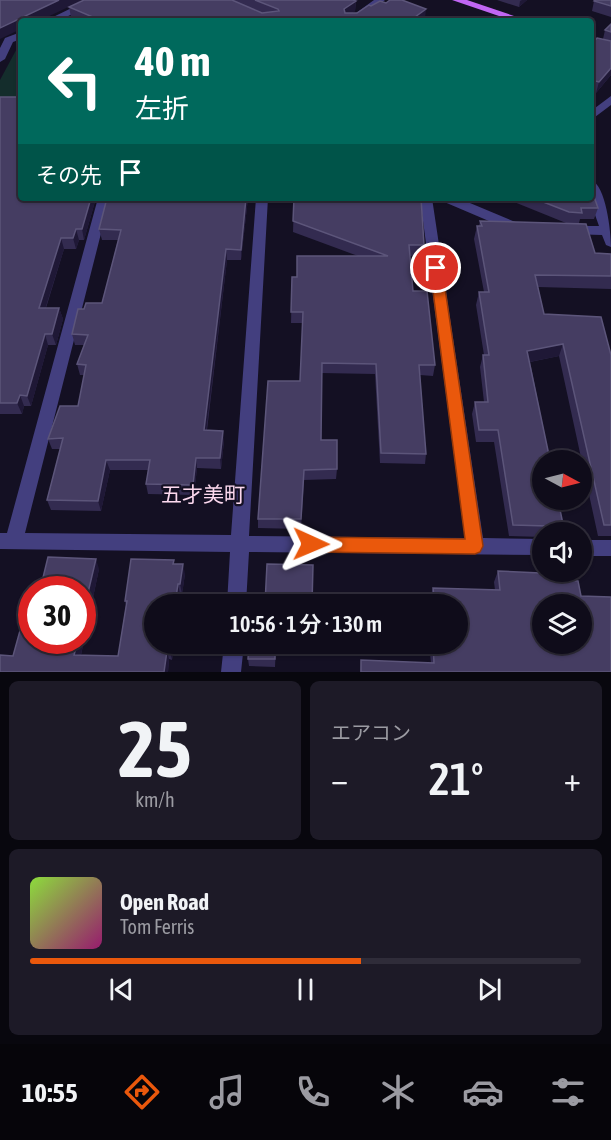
<!DOCTYPE html>
<html lang="ja">
<meta charset="utf-8">
<style>
:root{--surface:#0f0c1a;--page:#1d1a27;--text:#f1f3f6;--muted:#9b9ba2;--line:#2f2c39;--accent:#ea580c}
body{margin:0;font-family:"Asap Condensed","Noto Sans JP",sans-serif;background:var(--page);color:var(--text);height:100vh;display:flex;flex-direction:column;font-size:22px;white-space:nowrap}
*{box-sizing:border-box;margin:0}
p{font-size:20px;color:var(--muted)}
.icon{flex:none;width:33px;height:33px;fill:none;stroke:currentColor;stroke-width:2;stroke-linecap:round;stroke-linejoin:round}
.map{position:relative;height:672px;overflow:hidden}
.panel{display:flex;flex-direction:column;gap:9px;padding:9px;background:#08070e;flex:1}
.panel>*{flex:none}
.hud{position:absolute;left:18px;top:18px;width:576px;height:183px;border-radius:6px;box-shadow:0 2px 4px #0004,0 0 0 2px var(--line);background:#00695c;color:#fff;overflow:hidden}
.needle{width:39px;rotate:97deg}
.fabs{position:absolute;left:532px;top:450px;display:grid;gap:12px}
.fabs a{display:grid;place-items:center;width:60px;height:60px;border-radius:50%;background:var(--surface);box-shadow:0 2px 4px #0004,0 0 0 2px var(--line);font-size:30px}
.speed{position:absolute;left:18px;top:576px;display:flex;gap:12px;font-size:30px;font-weight:700;text-align:center}
.speed>*{display:grid;place-content:center;width:78px;height:78px;border-radius:50%;background:var(--surface);box-shadow:0 2px 4px #0004,0 0 0 2px var(--line);line-height:1}
.speed .limit{border:9px solid #d22;background:#fff;color:#111}
.pin{position:absolute;display:grid;place-items:center;width:51px;height:51px;color:#fff;margin:-26px;border:3px solid #fff;border-radius:50%;box-shadow:0 2px 6px #0007}
.me{position:absolute;width:66px;margin:-33px;rotate:91deg;stroke-linejoin:round;filter:drop-shadow(0 0 4px #0008)}
.turn{display:flex;align-items:center;gap:21px;height:126px;padding:0 18px;font-size:27px}
.turn .icon{width:78px;height:78px;stroke-width:2.5}
.turn b{display:block;font-size:42px;line-height:51px}
.then{display:flex;align-items:center;height:57px;padding:0 18px;background:#0003;gap:12px;font-size:22px}
.big{font-size:45px;font-weight:600;line-height:1.1}
.panel .tile{flex:1;display:flex;flex-direction:column;justify-content:center;gap:9px;min-width:0;padding:0 21px;border-radius:9px;background:var(--page)}
.panel .dial{align-items:center;gap:0}
.dial b{font-size:78px;line-height:1}
.song{display:flex;align-items:center;gap:18px}
.cover{width:72px;height:72px;border-radius:9px;background:linear-gradient(135deg,hsl(90 70% 55%),hsl(320 70% 35%))}
.played{height:6px;border-radius:3px;background:linear-gradient(90deg,var(--accent) 60%,var(--line) 60%)}
.keys{display:flex;justify-content:space-around;direction:ltr}
.heat{display:flex;justify-content:space-between;align-items:center;font-size:33px;direction:ltr}
.panel .tiles{flex:1;display:grid;gap:9px;grid-template-columns:1fr 1fr}
.tile:last-child{grid-column:span 2}
.trip{position:absolute;left:144px;top:594px;width:324px;height:60px;border-radius:30px;background:var(--surface);box-shadow:0 2px 4px #0004,0 0 0 2px var(--line);font-weight:600;line-height:60px;text-align:center}
.menu{display:flex;height:96px;justify-content:space-around;align-items:center;background:#06050a;color:var(--muted)}
.menu .icon{width:42px;height:42px}
.menu .current{color:var(--accent)}
.menu b{font-size:27px;color:var(--text)}
.map>svg:first-child{display:block}
</style>
<div class="map">
<svg width="611" height="672" viewBox="0 0 611 672">
<rect width="100%" height="100%" fill="#141023"/>
<path fill="#142d2c" d="M21 41V99H0V80Z"/>
<g fill="none" stroke-linecap="round" stroke-linejoin="round">
<path fill="#433f7f" fill-rule="evenodd" d="M88 0H101L58 21H45Z
M374 0H385L357 21H345Z
M21 32V39L13 42 5 59 0 62V48L5 38Z
M611 96V105L591 120V111Z
M591 180C606 185 611 232 611 247L606 245 602 235 568 234 561 230 568 226H599L589 198Z
M98 198H110L25 533 231 535 256 198H268L249 536 465 538 420 198H432L483 538 543 539V555L249 552 246 604H227L230 552 0 549V533H7Z
M441 198H458L525 226 527 229 525 232H515L442 201Z
M582 540H611V556H582Z
M224 644H244L241 672H221Z"/>
<path fill="#c066f3" fill-rule="evenodd" d="M452 0H467L529 21H514Z"/>
</g>
<path fill="#332b50" d="M84 0H353L356 1 355 11 352 13 425 19 422 21H80L71 17 69 7Z
M497 0H527L519 7Z
M611 0V17L592 11 594 1Z
M611 24V75L596 93 591 91V45L603 39 605 30Z
M0 97 96 198 84 240H79L76 249H64L46 308H59L63 319 56 345H48L31 406H24L22 414H0Z
M248 198 241 260H227L207 430 224 441 221 469 197 468 194 495 148 494 146 484 148 470H110L101 511 51 510 47 500 60 449H52L48 439 78 406 84 375H80L77 364 84 345H75L72 334 84 309 102 303 118 240H102L99 229Z
M274 198H421L424 245 422 256H410L413 291 435 365 433 376 420 375 426 454 425 464 380 463 375 374 321 373V440L337 469 336 479 304 480 301 529 258 528V519L300 381 303 323H291L292 277H297L358 256 293 232 294 200H274Z
M504 198H591L598 208 594 219H580L579 223H566Z
M480 221 595 253 611 254V289L538 287 544 314 611 355V536H598L559 356 530 362 564 529 563 532H543V537L509 536 494 442H476L472 414 475 402H484L480 367 483 355H484L476 305 479 292H484L474 239 477 226H479Z
M174 564 185 574 182 594H180L179 604H154V644H174L172 660 169 659 168 672H0L13 656 32 640 99 569 81 655 118 656 126 605 125 601Z
M498 571 563 580 581 596 611 672H360L361 660 431 663 429 644H458V604H428L433 588 495 590 494 582Z
M249 644H312V647L276 646 275 667 249 666 248 659Z"/>
<path fill="#1f1836" d="M59 0H83L39 21H21V29L0 39V28Z
M522 0H527L519 7 520 1Z
M356 1 355 11 344 19V9Z
M426 9 425 19 422 21H411Z
M611 68V75L596 93 599 82Z
M91 198H96L84 240 82 229Z
M246 198H248L241 260V250Z
M76 229 79 240 76 249 73 238Z
M61 238 64 249 42 319 39 308Z
M226 249 227 260 205 441 204 430Z
M59 308 63 319 56 345 52 334Z
M45 334 48 345 31 406 27 396Z
M563 344 559 356 524 363 527 351Z
M20 395 24 406 22 414 17 403Z
M223 431 224 441 221 469 220 458Z
M196 458 197 468 194 495 193 485Z
M106 460 110 470 101 511 98 501Z
M96 559 99 569 79 664 74 655 78 640H82V618Z
M183 564 185 574 182 594 180 584Z
M178 584 180 594 179 604H175Z
M171 644H174L172 660 170 651Z
M167 651 169 659 168 672H164Z"/>
<path fill="#453d62" stroke="#5c557a" stroke-width="1.5" fill-rule="evenodd" d="M0 0H59L0 28Z
M84 0H232L262 13 279 11 278 9 255 0H353L356 1 344 9 345 13H357L369 5 371 6 380 1 386 3 390 0H402L426 9 411 20 414 21H102L69 7Z
M595 0H611V6L594 1Z
M492 17 503 21H488Z
M611 24V32L605 30Z
M597 38 611 41V68L599 82 591 80V45Z
M0 97H21V198H91L82 229H76L73 238H61L39 308H59L52 334H45L27 396 20 395 17 403H0Z
M591 188 598 208H581L582 213 569 212 533 198H591Z
M107 198H246L241 250 226 249 204 430 223 431 220 458H196L193 485 146 484 150 460H106L98 501 47 500 63 438 48 439 60 406H78L86 365 77 364 88 335 72 334 78 309H84L86 303H102L121 230 99 229Z
M294 198H421L424 245H409L413 291H427L435 365H419L426 454 381 453 376 364 322 363 321 440H337V469L304 470 301 519H258L268 381H300L303 312H291L292 277H297V256H388L293 221Z
M480 221 586 224 595 253 611 254V276L535 275 544 314 601 317 611 355V525H604L563 344 527 351 550 460H543V500H558L564 529H550L548 526 513 525 498 430H479L475 402H488L483 355H489L479 292H489L477 226H482Z
M48 557 96 559 82 618V590H40Z
M131 559 174 560 173 564H183L180 584H178L175 604H154V644H171L170 651H167L164 672H0V655L13 656 26 609H32V640H78L74 655 118 656 127 601H125Z
M267 564 313 565 312 604H265Z
M498 571 562 574 563 580 578 581 581 596 611 597V672H361V660L434 663 433 644H458V604H430L429 597H434L433 588 500 590ZM543 604H582V644H543Z
M249 644H275V659H248Z"/>
<path fill="#ea580c" stroke="#983908" stroke-width="1.5" d="M436 263 442 268 483 546 480 552 475 554 311 552 305 550 303 544 305 539 311 537 465 539 430 268Z"/>
<g text-anchor="middle" dominant-baseline="central" stroke-width="4.5" stroke-linejoin="round" paint-order="stroke">
<g font-size="21" fill="#fcd8ee" stroke="#141023">
<text x="203" y="494">五才美町</text>
</g>
</g>
</svg>
<div class="fabs">
<a><svg class="needle" viewBox="-14 -14 28 28"><path d="M0-13l5 13h-10z" fill="#e53935"/><path d="M0 13l5-13h-10z" fill="#9b9ba2"/></svg></a>
<a><svg class="icon" aria-label="sound" viewBox="0 0 24 24"><path d="M4 9h4l5-4v14l-5-4H4zM17 9q2 3 0 6"/></svg></a>
<a><svg class="icon" aria-label="layers" viewBox="0 0 24 24"><path d="M12 4l9 5-9 5-9-5zM3 14l9 5 9-5"/></svg></a>
</div>
<div class="speed"><div class="limit">30</div></div>
<div class="pin" style="left:436px;top:268px;background:#d93025"><svg class="icon" aria-label="arrive" viewBox="0 0 24 24"><path d="M6 21V4h12l-3 4 3 4H6"/></svg></div>
<svg class="me" style="left:311px;top:544px" viewBox="-20 -20 40 40"><path d="M0-17L14 15 0 8-14 15z" fill="#ea580c" stroke="#fff" stroke-width="4"/></svg>
<div class="trip">10:56 · 1 分 · 130 m</div>
<div class="hud">
<div class="turn"><svg class="icon" aria-label="left" viewBox="0 0 24 24"><path d="M17 20v-9H6M10 6l-5 5 5 5"/></svg><div><b>40 m</b>左折</div></div>
<div class="then">その先<svg class="icon" aria-label="arrive" viewBox="0 0 24 24"><path d="M6 21V4h12l-3 4 3 4H6"/></svg></div>
</div>
</div>
<section class="panel">
<div class="tiles">
<div class="tile dial"><b>25</b><p>km/h</p></div>
<div class="tile"><p>エアコン</p>
<div class="heat"><a>−</a><b class="big">21°</b><a>+</a></div>
</div>
<div class="tile">
<div class="song"><i class="cover"></i><div><b>Open Road</b><p>Tom Ferris</p></div></div>
<div class="played"></div>
<div class="keys"><svg class="icon" aria-label="previous" viewBox="0 0 24 24"><path d="M18 5L8 12l10 7zM5 5v14"/></svg><svg class="icon" aria-label="pause" viewBox="0 0 24 24"><path d="M8 5v14M16 5v14"/></svg><svg class="icon" aria-label="next" viewBox="0 0 24 24"><path d="M6 5l10 7-10 7zM19 5v14"/></svg></div>
</div>
</div>
</section>
<nav class="menu">
<b>10:55</b>
<svg class="icon current" aria-label="directions" viewBox="0 0 24 24"><path d="M12 3l9 9-9 9-9-9zM9 14v-3h6M13 9l2 2-2 2"/></svg>
<svg class="icon" aria-label="music" viewBox="0 0 24 24"><path d="M9 18V5l10-2v13"/><circle cx="6" cy="18" r="3"/><circle cx="16" cy="16" r="3"/></svg>
<svg class="icon" aria-label="phone" viewBox="0 0 24 24"><path d="M5 4h4l2 5-3 2q2 4 5 5l2-3 5 2v4C11 20 4 13 5 4z"/></svg>
<svg class="icon" aria-label="climate" viewBox="0 0 24 24"><path d="M12 3v18M4 7l16 10M4 17L20 7"/></svg>
<svg class="icon" aria-label="car" viewBox="0 0 24 24"><path d="M5 17H2v-5l4-1 3-4h7l3 4 3 1v5h-3M9 17h6M6 11h13"/><circle cx="7" cy="17" r="2"/><circle cx="17" cy="17" r="2"/></svg>
<svg class="icon" aria-label="filters" viewBox="0 0 24 24"><path d="M4 7h16M4 17h16"/><circle cx="9" cy="7" r="2"/><circle cx="15" cy="17" r="2"/></svg>
</nav>
